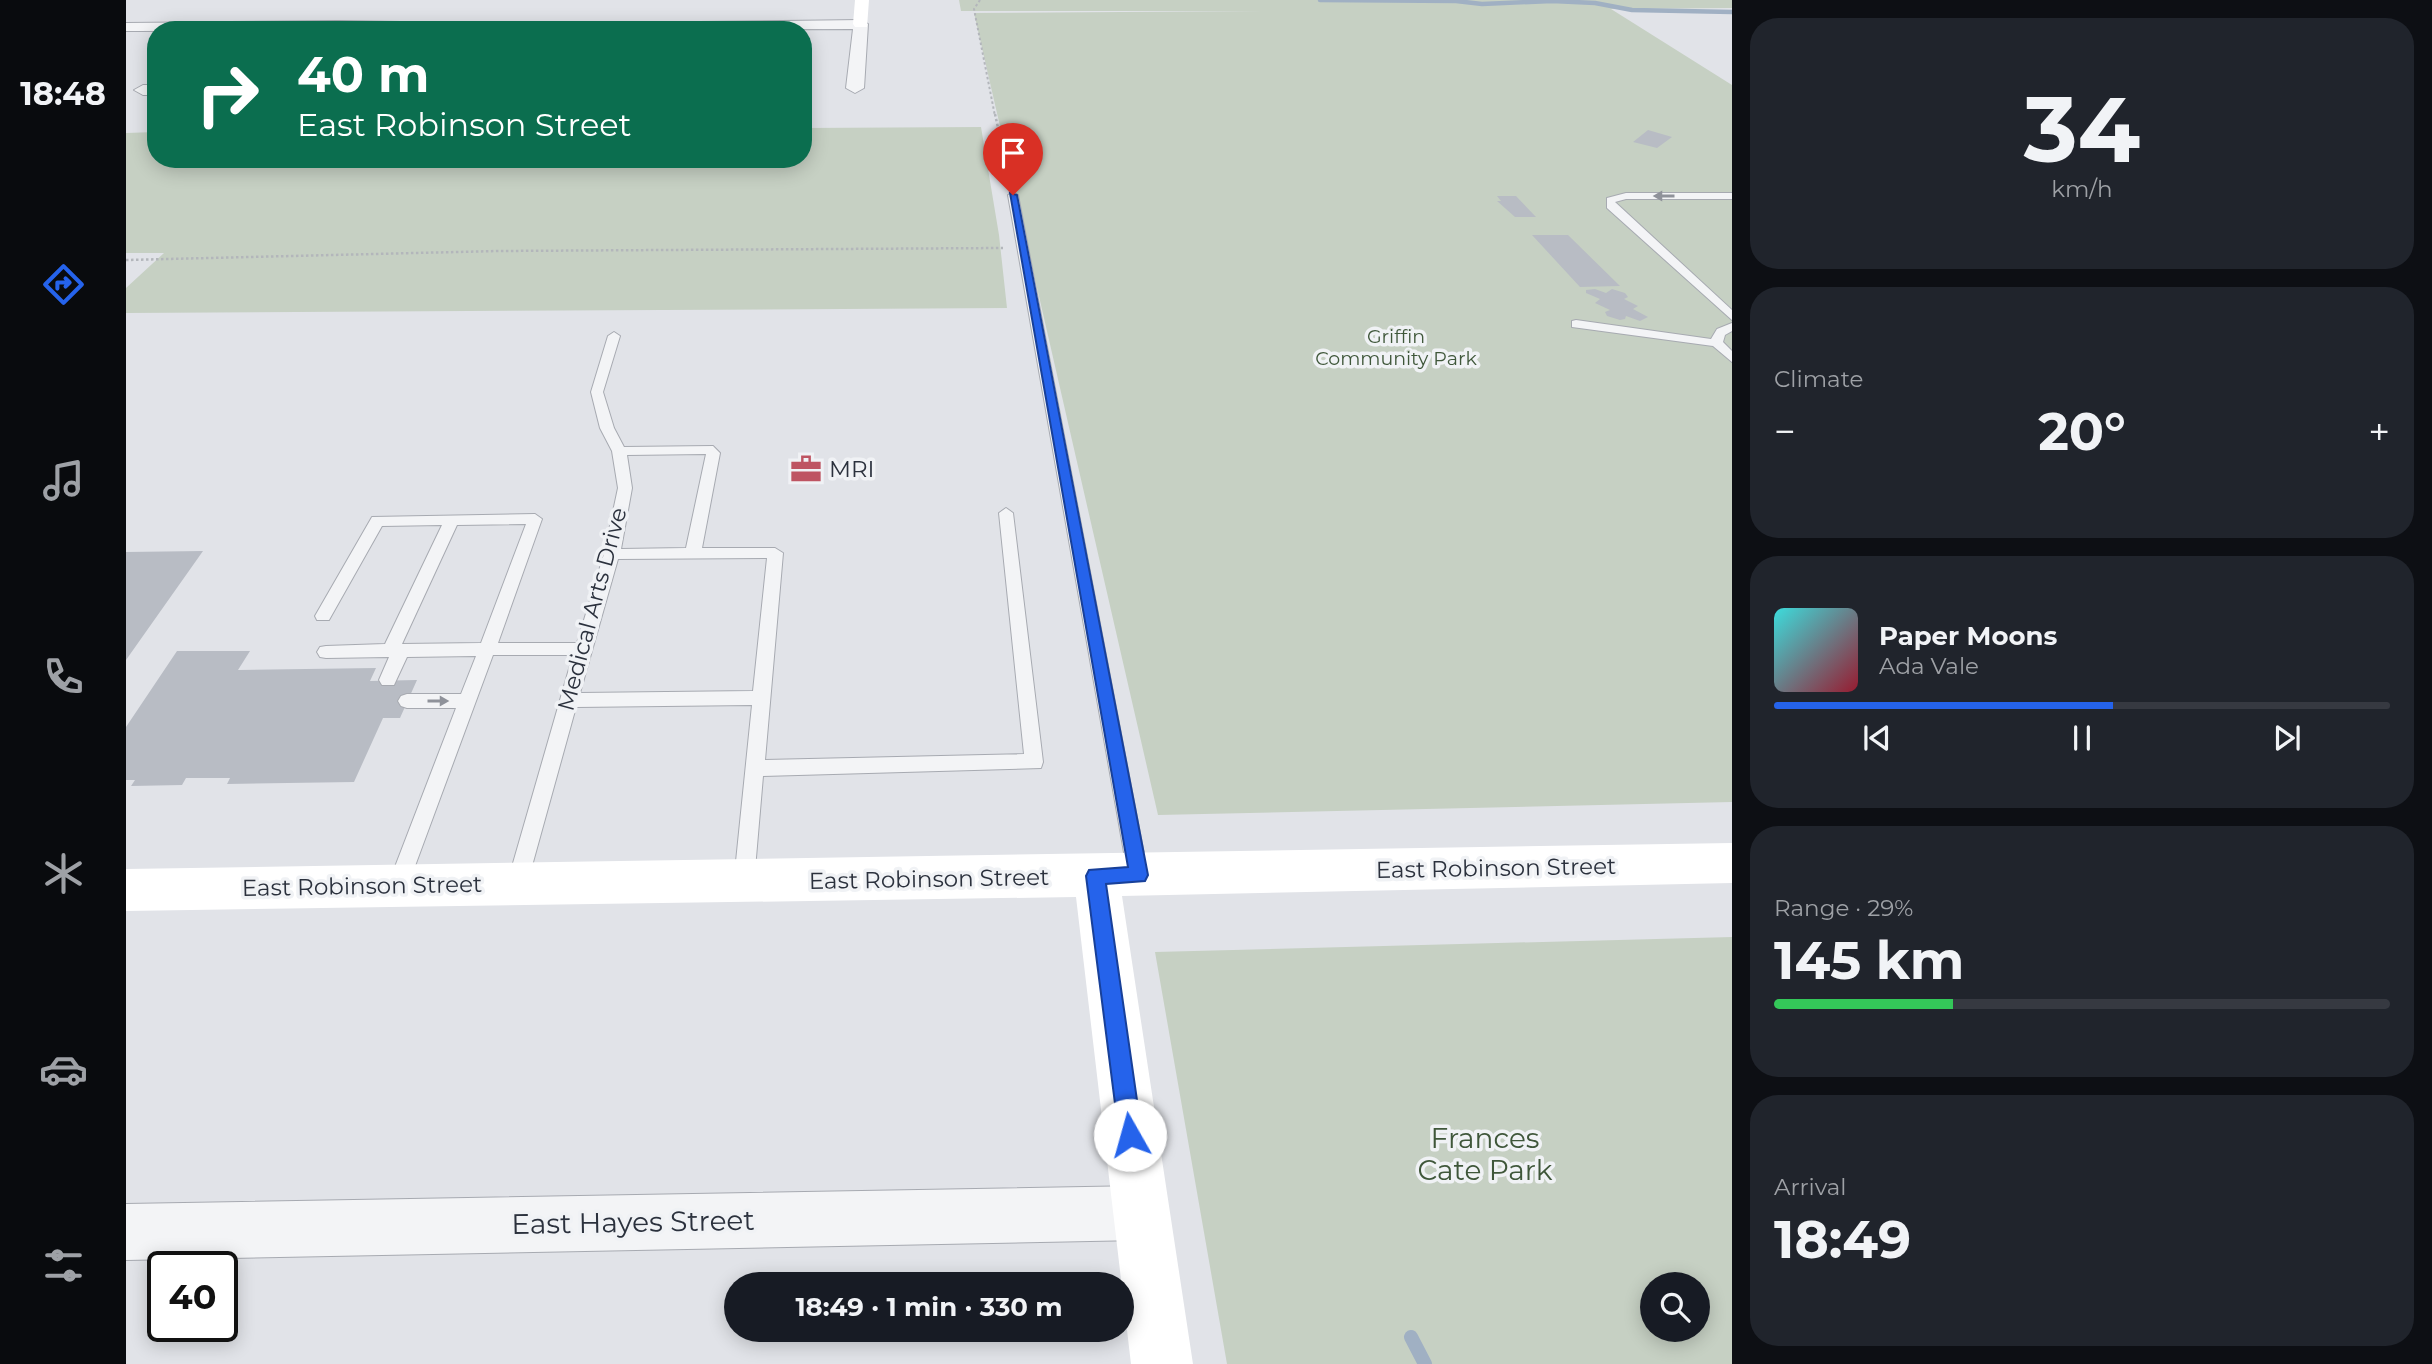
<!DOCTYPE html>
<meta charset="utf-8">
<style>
:root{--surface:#171b24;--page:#20242c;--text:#f1f3f6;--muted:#9ea1a6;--line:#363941;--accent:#2563eb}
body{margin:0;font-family:Montserrat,sans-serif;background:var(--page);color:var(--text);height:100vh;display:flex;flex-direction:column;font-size:26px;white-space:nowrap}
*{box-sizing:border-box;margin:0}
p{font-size:23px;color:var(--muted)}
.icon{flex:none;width:38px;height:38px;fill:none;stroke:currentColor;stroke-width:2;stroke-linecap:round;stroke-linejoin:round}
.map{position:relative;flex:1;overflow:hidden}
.drawer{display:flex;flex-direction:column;gap:18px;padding:18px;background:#0d0f14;width:700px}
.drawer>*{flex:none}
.top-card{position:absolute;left:21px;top:21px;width:665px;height:147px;border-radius:28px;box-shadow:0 4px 18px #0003;background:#0b6e4f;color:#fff;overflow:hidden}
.tools{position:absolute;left:1514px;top:1272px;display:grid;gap:14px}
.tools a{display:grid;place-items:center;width:70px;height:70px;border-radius:50%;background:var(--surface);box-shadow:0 4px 18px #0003;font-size:35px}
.speed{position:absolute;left:21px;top:1251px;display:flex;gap:14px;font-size:35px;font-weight:700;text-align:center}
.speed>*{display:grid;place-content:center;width:91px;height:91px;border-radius:50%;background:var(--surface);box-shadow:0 4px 18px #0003;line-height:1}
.speed .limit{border:4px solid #111;border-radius:10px;background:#fff;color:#111}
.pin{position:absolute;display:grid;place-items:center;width:60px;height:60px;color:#fff;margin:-72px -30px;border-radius:50% 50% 50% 0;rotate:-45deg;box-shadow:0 0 7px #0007}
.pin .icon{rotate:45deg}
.me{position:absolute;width:77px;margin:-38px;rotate:353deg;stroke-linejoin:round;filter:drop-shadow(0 0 5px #0008)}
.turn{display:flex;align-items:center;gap:24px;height:147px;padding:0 35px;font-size:32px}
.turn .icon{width:91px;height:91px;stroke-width:2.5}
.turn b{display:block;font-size:49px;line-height:60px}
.big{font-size:52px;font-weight:700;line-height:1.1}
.drawer .widget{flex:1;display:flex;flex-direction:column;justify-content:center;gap:10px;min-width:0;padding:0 24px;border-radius:28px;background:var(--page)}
.drawer .dial{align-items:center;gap:0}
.dial b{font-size:91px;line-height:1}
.song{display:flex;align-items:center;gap:21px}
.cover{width:84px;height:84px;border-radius:10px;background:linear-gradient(135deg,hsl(180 70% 55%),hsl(350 70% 35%))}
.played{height:7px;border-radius:4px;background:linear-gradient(90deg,var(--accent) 55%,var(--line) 55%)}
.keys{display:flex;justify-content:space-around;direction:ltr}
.heat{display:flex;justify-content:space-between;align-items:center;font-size:38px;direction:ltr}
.charge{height:10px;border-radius:5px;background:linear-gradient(90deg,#34c759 29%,var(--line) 0)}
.trip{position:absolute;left:598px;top:1272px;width:410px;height:70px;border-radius:35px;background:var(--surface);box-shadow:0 4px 18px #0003;font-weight:700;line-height:70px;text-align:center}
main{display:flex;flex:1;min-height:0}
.tab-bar{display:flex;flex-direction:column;width:126px;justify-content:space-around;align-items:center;background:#090b0e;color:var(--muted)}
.tab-bar .icon{width:49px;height:49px}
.tab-bar .current{color:var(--accent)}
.tab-bar b{font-size:32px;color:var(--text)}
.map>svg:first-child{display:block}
</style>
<main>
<nav class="tab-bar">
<b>18:48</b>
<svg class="icon current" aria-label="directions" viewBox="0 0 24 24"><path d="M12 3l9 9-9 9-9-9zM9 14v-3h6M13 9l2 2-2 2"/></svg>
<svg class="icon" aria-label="music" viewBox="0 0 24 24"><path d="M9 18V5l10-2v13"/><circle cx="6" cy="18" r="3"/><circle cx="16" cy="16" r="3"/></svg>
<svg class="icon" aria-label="phone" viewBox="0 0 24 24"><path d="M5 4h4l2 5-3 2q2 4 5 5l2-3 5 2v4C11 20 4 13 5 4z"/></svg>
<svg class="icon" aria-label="climate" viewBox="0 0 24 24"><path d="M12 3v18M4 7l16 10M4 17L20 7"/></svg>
<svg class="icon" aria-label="car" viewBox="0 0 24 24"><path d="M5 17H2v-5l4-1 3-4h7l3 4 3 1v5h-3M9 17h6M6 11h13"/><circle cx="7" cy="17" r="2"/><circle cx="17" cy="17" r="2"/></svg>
<svg class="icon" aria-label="filters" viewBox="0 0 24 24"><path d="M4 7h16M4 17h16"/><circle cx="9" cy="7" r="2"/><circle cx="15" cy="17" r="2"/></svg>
</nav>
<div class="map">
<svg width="1606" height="1364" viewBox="0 0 1606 1364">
<rect width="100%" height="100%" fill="#e1e3e8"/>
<path fill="#c6d0c3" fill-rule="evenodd" d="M833 0H1606V8L1485 9 1606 85V802L1032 815 848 13 1138 11H835Z
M855 127 873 235 881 308 0 313V288L38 253H0V133L30 132V159H677V128Z
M1606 937V1364H1101L1029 952ZM1526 1284H1572V1330H1526Z"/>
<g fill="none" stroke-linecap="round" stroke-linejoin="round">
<path stroke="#a0b0c3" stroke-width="4.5" d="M1194 0 1330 1 1356 4 1426 1 1469 3 1506 10 1606 12"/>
<path stroke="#a0b0c3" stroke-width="14" d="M1285 1337 1299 1364"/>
</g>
<path fill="#b8bcc4" d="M1522 130 1546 137 1531 148 1507 142Z
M1371 196H1390L1410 217H1389L1371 201H1375Z
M1406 235H1442L1494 286 1454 287Z
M1469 289 1480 293 1486 289 1499 293 1502 297 1498 299 1512 306 1507 309 1522 317 1514 321 1500 316 1499 319 1494 320 1481 316 1479 312 1484 310 1469 303 1474 299 1460 293V290Z
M77 551 0 660V552Z
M51 651H124L112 670 250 668 244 681 291 680 274 718H257L228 782 101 784 104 778H60L56 785 5 786 9 780H0V727Z"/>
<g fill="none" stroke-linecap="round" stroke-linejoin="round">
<defs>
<path id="lane" d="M887 192 892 195 1022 875 1019 882 1012 884 1005 882 1002 875 882 195Z
M1500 193H1606V199H1500L1489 202 1606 310V320L1481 208V198Z
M1450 320 1585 339 1591 329 1606 323V331L1599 335 1597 342 1606 351V362L1587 346 1446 327V321Z
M488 332 494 336 477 392 488 428 498 447 587 446 594 453 576 548H649L657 553 639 760 898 754 873 513 880 508 887 513 917 762 915 768 637 776 628 881 625 888 618 890 611 888 608 881 626 705 450 707 401 884 398 891 391 894 384 891 381 884 447 655H367L282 885 279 892 272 895 265 892 262 885 330 708H281L275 706 272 701 275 696 281 694H335L350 656 281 657 268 685H256L253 680 263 657 200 658 194 657 191 652 194 647 200 646 259 644 316 525 256 526 203 620H191L189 616 246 517 409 514 416 519 372 643H451L478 554 492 488 486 451 474 428 465 392 482 336ZM580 454 560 548 495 549 506 488 501 455ZM400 524 355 643 276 644 331 525ZM641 558 627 691 454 693 492 559Z"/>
<path id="street" d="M735 20 742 24 738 88 729 93 720 88 727 29 0 31V23L212 21 402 24Z
M30 85V95H17L8 90 17 85Z
M1014 1186 1033 1194 1041 1213 1033 1232 1014 1240 0 1260V1204Z"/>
</defs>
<use href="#lane" stroke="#a7aab1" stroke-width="2"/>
<use href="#street" stroke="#a7aab1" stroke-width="2"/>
<path stroke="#b3b6bb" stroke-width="2" stroke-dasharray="2.5 2.5" stroke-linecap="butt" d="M854 0 848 9 869 116"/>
<path stroke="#b3b6bb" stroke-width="2.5" stroke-dasharray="2.5 2.5" stroke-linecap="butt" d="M869 114 883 179
M0 260 372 251 877 248"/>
<use href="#lane" fill="#f3f4f6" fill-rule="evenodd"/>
<use href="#street" fill="#f3f4f6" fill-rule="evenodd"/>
<path fill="#fff" fill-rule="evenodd" d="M729 0H743L741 27H729L727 24Z
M1606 843V883L996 896 1067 1364H1005L950 897 0 911V869Z"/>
</g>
<defs><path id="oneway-solid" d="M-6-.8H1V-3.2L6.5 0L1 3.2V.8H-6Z" transform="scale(1.75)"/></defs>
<g fill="#8f929a">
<use href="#oneway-solid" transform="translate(1538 196) rotate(180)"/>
<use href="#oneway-solid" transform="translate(312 701)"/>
</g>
<path fill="#2563eb" stroke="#184099" stroke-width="2" d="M884 193 891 195 1022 875 1019 881 980 884 1016 1135 1012 1143 1004 1146 996 1143 993 1135 960 876 963 870 1002 867Z"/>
<defs>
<symbol id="office-bare" viewBox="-9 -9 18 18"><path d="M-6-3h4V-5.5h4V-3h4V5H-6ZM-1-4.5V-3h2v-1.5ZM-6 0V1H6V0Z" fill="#be5462" stroke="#f0f2f5" stroke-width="2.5" paint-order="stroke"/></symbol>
</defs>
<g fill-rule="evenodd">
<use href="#office-bare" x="658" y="447" width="44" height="44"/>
</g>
<g text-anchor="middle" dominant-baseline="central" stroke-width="7" stroke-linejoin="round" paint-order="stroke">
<g font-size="19" fill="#3f573a" stroke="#f0f2f5">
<text x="1270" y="336">Griffin<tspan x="1270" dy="22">Community Park</tspan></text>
</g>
<g font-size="23" fill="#2b313d" stroke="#f0f2f5" text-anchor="start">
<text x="703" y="469">MRI</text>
</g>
<g font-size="23" fill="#2b313d" stroke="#f0f2f5">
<text transform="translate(466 609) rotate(-75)">Medical Arts Drive</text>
<text transform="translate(1370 868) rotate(-1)">East Robinson Street</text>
<text transform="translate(803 879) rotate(-1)">East Robinson Street</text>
<text transform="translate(236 886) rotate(-1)">East Robinson Street</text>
</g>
<g font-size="28" fill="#3f573a" stroke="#f0f2f5">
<text x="1359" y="1138">Frances<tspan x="1359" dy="32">Cate Park</tspan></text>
</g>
<g font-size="28" fill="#2b313d" stroke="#f0f2f5">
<text transform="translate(507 1222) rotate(-1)">East Hayes Street</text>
</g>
</g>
</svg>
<div class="tools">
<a><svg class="icon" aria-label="search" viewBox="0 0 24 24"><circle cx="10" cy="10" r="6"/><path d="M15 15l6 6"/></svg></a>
</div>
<div class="speed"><div class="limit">40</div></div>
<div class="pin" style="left:887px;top:195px;background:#d93025"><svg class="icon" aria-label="arrive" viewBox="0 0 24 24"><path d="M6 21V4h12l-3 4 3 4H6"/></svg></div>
<svg class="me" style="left:1004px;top:1135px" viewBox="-20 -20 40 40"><circle r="19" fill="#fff"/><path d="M0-13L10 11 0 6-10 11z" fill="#2563eb"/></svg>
<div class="trip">18:49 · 1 min · 330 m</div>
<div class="top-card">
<div class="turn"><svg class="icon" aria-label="right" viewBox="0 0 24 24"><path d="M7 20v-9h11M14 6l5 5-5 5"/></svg><div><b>40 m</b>East Robinson Street</div></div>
</div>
</div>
<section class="drawer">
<div class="widget dial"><b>34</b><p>km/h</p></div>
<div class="widget"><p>Climate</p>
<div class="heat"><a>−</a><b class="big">20°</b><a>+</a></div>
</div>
<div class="widget">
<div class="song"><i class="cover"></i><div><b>Paper Moons</b><p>Ada Vale</p></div></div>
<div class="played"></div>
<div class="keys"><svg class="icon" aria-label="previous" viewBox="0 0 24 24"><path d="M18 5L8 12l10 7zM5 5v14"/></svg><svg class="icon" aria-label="pause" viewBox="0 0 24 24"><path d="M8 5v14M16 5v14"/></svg><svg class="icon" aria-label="next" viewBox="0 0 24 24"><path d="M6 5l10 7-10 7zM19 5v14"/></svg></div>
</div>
<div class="widget"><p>Range · 29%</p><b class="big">145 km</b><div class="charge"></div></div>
<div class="widget"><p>Arrival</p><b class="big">18:49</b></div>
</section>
</main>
